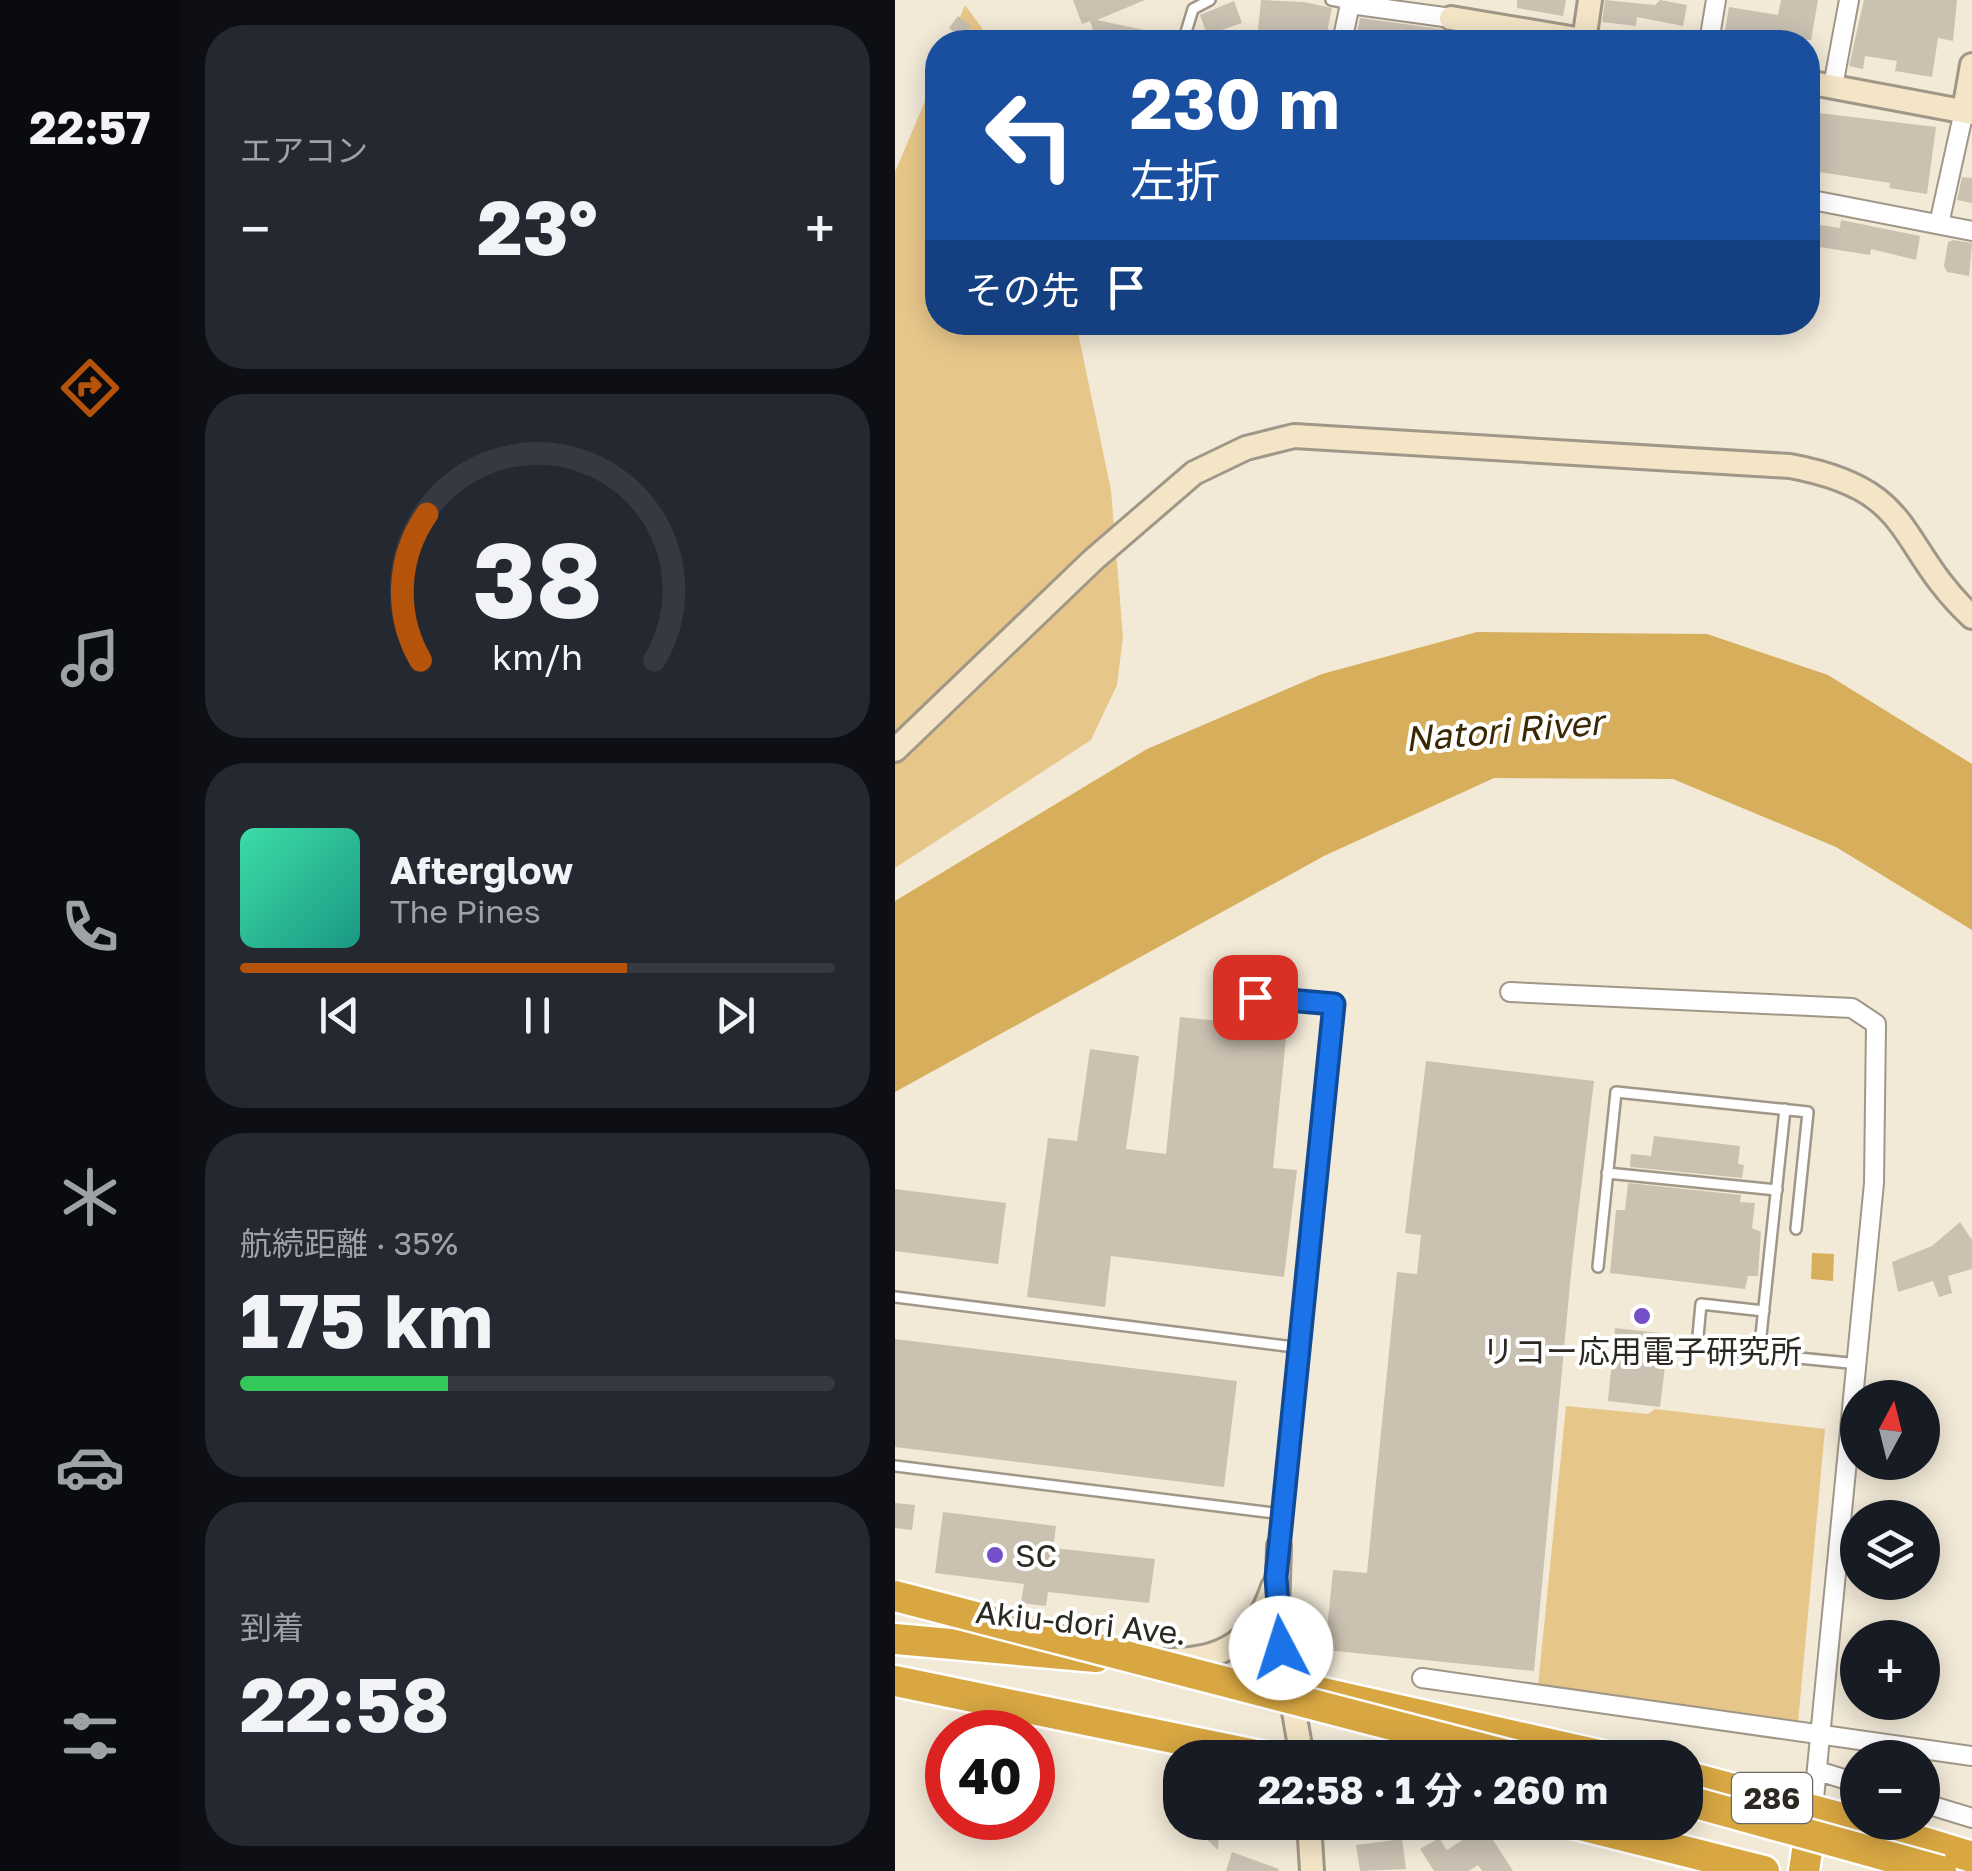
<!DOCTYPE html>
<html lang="ja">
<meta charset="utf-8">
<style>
:root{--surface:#171b24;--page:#242831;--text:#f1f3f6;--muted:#9ea1a6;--line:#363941;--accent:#b45309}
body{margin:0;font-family:"Golos Text","Noto Sans JP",sans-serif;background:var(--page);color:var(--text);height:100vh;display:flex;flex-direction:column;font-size:38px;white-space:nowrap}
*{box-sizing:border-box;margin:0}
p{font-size:32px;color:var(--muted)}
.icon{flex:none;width:55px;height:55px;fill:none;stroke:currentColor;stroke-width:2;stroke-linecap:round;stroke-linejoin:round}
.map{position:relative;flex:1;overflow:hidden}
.sheet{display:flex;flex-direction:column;gap:25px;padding:25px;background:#0d0f14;width:715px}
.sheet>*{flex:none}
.guide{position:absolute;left:30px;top:30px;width:895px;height:305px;border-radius:40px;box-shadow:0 5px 25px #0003;background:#1a4fa0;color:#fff;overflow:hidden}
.needle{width:65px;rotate:7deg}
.fabs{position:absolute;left:945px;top:1380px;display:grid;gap:20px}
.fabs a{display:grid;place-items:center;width:100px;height:100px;border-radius:50%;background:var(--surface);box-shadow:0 5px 25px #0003;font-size:50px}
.speed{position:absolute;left:30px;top:1710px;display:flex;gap:20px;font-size:50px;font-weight:700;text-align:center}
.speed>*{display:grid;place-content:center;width:130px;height:130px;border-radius:50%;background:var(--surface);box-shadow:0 5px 25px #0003;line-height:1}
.speed .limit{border:15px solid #d22;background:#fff;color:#111}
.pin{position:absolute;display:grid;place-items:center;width:85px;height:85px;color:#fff;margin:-42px;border-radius:20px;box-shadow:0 5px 15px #0006}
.me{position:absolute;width:110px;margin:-55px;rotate:355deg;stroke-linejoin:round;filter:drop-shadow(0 0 8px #0008)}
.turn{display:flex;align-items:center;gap:35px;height:210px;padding:0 40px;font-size:45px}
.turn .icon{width:130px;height:130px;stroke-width:2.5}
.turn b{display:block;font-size:70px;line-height:85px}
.then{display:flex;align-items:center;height:95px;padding:0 40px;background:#0003;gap:20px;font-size:38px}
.big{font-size:75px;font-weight:700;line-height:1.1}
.sheet .widget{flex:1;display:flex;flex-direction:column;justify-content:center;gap:15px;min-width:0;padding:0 35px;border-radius:40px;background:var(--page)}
.sheet .dial{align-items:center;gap:0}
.dial svg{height:260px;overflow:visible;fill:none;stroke:var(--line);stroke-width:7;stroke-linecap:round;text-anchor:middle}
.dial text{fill:var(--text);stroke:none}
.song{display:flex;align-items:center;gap:30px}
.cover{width:120px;height:120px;border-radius:15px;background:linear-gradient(135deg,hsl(160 70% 55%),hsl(170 70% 35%))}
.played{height:10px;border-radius:5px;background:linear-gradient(90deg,var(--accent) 65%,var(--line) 65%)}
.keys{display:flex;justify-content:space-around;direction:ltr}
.heat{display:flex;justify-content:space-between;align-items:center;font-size:55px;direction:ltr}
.charge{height:15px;border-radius:8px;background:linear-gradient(90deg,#34c759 35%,var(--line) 0)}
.trip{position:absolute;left:268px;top:1740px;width:540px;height:100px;border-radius:40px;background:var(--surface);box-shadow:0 5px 25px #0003;font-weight:700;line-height:100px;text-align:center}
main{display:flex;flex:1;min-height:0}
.dock{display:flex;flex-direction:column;width:180px;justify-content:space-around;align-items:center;background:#090b0e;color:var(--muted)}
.dock .icon{width:70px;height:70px}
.dock .on{color:var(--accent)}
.dock b{font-size:45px;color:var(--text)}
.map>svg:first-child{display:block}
</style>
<main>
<nav class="dock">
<b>22:57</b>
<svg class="icon on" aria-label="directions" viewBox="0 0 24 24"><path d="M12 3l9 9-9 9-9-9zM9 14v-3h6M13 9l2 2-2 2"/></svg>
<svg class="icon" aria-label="music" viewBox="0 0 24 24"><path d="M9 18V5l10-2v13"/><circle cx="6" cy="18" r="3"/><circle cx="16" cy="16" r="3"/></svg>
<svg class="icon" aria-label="phone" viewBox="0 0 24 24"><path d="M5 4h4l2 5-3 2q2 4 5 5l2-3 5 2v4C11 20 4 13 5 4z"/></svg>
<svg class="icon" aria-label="climate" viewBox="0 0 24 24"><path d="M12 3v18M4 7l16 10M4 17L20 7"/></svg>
<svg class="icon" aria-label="car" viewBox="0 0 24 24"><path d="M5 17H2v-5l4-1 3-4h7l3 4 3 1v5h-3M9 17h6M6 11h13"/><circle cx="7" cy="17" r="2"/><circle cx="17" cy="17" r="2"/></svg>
<svg class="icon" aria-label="filters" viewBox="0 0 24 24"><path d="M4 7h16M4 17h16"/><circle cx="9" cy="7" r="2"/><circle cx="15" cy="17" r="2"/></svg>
</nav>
<section class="sheet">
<div class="widget"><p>エアコン</p>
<div class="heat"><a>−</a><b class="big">23°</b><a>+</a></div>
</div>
<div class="widget dial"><svg viewBox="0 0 100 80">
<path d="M14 69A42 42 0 1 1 86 69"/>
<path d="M14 69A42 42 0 0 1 16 24" stroke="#b45309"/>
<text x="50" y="56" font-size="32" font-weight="700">38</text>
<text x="50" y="72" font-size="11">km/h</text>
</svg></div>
<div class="widget">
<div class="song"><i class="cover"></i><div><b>Afterglow</b><p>The Pines</p></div></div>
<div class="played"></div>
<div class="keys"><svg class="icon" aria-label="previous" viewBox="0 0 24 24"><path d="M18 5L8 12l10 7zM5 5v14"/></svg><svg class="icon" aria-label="pause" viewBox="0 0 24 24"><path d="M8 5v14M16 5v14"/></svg><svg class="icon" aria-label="next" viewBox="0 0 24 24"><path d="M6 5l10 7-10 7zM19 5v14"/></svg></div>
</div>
<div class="widget"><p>航続距離 · 35%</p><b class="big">175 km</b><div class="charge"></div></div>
<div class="widget"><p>到着</p><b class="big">22:58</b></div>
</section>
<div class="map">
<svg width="1077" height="1871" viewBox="0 0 1077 1871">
<rect width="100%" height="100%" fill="#f2e9d7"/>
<path fill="#e7c68a" d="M70 5 97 42H55Z
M42 73V322L181 323 216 490 228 637 222 685 196 740 0 868V172Z
M671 1406 753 1414 760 1409 930 1429 903 1723 643 1687Z"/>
<path fill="#d7ae5c" d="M582 632 812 634 933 675 1077 764V930L941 847 778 779 599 778 429 856 0 1092V901L252 749 427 674Z
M917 1253 939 1254 938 1281 916 1279Z"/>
<path fill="#cac1b1" d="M178 0H250L202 20 278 36 277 42H231L233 35 202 42 195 21 187 24Z
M366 0 409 2 437 8 430 42H362Z
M622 0H671L668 16 622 8Z
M710 0 760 5 765 0 792 5 788 26 742 17 741 26 707 22Z
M886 0H923L916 40 871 42 829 36 834 7 883 15Z
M969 0H1062L1058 41 1043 38 1037 77 1000 71 1002 61 970 56 968 69 954 66Z
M339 1 347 23 312 35 305 15Z
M63 16 76 26 66 38 54 28Z
M465 18 546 29 579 37 578 42H514L462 34Z
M915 112 1041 127 1032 194 994 188 995 183 912 170Z
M1067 177 1077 178V203L1062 200Z
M946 220 1025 236 1021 260 976 249 975 255 912 245V223L945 228Z
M1058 240 1077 243 1074 276 1052 272 1049 266 1053 242Z
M285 1017 392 1028 378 1168 402 1170 389 1277 216 1256 210 1307 132 1297 153 1138 182 1141 195 1049 244 1056 231 1149 271 1154Z
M531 1061 699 1081 677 1263 639 1671 430 1650 438 1570 472 1573 502 1272 522 1274 526 1235 510 1233Z
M759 1136 845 1146 843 1164 849 1165 847 1178 735 1167 736 1154 756 1156Z
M733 1183 846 1195 845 1202 860 1203 857 1228 866 1232 863 1276H853L850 1289 715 1273 721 1210H730Z
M0 1189 111 1203 103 1264 0 1251Z
M1065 1222 1077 1240V1269L1053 1276 1057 1293 1044 1297 1038 1281 1003 1292 997 1262 1037 1246Z
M720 1328 774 1334 765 1407 713 1401Z
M0 1339 342 1381 329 1487 0 1447Z
M0 1503 20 1505 17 1530 0 1528Z
M48 1512 161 1526 158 1548 260 1559 254 1603 153 1592 151 1606 126 1603 129 1584 40 1573Z
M293 1822H325L323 1850Z
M589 1826 618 1871H587L583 1865 574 1871H539L525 1849 544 1838 552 1850Z
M507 1839 511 1869 465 1871 461 1845Z
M337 1852 384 1869 383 1871H331Z"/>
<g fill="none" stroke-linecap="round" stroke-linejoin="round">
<defs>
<path id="lane" d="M436 0 455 4
M288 40 306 42
M288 42 298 9 315 0
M360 997 439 1004 384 1543
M890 1109 864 1354 964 1364
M712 1173 882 1190
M703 1267 721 1092 913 1112 901 1229
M0 1297 407 1348
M864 1354 802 1347 806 1304 869 1311
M0 1466 387 1514"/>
<path id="street" d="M447 42 455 4 556 18
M814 42 821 0
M938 86 954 0
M912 199 1077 231
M1044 224 1069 111
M615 992 957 1008 981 1024 979 1183 918 1809
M527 1678 1077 1756
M923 1771 962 1783
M1028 1803 1077 1818"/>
<path id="secondary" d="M556 18 699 42
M689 41 695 0
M912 82 1077 113
M1069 111 1077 65
M0 750 198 560 299 473 351 448 399 436 895 466C1024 490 999 544 1077 617
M384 1546 382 1613 407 1758
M272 1660C328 1661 360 1641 378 1587
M414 1822 417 1871"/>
<path id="highway" d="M0 1639 201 1657
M366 1679 717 1758
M0 1681 376 1758
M790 1776 962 1822
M673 1822 869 1871
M963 1822 1077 1857
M909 1871 918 1810"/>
</defs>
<use href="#lane" stroke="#a09788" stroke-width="14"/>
<use href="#street" stroke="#a09788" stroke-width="22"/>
<use href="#secondary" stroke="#a09788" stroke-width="28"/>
<use href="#highway" stroke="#fff" stroke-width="35"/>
<use href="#lane" stroke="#fff" stroke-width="9"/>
<use href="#street" stroke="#fff" stroke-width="18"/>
<use href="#secondary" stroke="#f3e5c6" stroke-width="22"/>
<use href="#highway" stroke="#d8a742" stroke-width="30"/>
<defs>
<path id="highway-bridge" d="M0 1596 624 1758
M790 1800 1046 1871"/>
</defs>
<use href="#highway-bridge" stroke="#fff" stroke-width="35" stroke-linecap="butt"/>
<use href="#highway-bridge" stroke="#d8a742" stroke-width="30"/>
</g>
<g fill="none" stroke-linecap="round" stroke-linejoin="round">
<defs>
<path id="route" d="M360 997 439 1004 381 1577 386 1648"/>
</defs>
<use href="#route" stroke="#114b97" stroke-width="25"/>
<use href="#route" stroke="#1a73e8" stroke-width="18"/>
</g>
<g fill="#7350ca" stroke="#fff" stroke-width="4">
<circle cx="747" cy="1316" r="10"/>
<circle cx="100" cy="1555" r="10"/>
</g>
<g text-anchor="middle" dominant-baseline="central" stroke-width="8" stroke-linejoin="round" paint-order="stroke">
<rect fill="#fff" stroke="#6b6864" stroke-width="2.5" x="837" y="1773" width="80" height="50" rx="8"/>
<g font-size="30" font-weight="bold" fill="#2c2822">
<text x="877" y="1798">286</text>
</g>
<g font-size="32" fill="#2c2822" stroke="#fff">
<text x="747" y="1351">リコー応用電子研究所</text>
<text x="120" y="1555" text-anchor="start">SC</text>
</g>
<g font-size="32" fill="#2c2822" stroke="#fff">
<text transform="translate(186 1622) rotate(6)">Akiu-dori Ave.</text>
</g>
<g font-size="35" font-style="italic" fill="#392803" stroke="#fff">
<text transform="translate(609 730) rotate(-5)">Natori River</text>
</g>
</g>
</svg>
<div class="fabs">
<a><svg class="needle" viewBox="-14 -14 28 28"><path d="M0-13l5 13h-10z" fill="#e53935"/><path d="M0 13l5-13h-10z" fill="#9ea1a6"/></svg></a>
<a><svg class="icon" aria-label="layers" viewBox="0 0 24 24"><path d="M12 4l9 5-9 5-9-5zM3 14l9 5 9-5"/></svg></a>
<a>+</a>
<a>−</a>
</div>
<div class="speed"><div class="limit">40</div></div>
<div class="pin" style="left:360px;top:997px;background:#d93025"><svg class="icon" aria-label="arrive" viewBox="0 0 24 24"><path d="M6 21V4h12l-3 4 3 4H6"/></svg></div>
<svg class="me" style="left:386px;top:1648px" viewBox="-20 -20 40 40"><circle r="19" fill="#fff"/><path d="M0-13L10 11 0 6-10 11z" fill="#1a73e8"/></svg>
<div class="trip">22:58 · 1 分 · 260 m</div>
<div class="guide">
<div class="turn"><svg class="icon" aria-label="left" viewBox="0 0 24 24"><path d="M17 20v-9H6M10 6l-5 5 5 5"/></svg><div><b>230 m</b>左折</div></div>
<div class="then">その先<svg class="icon" aria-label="arrive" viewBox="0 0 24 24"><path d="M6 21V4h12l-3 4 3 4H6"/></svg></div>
</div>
</div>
</main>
